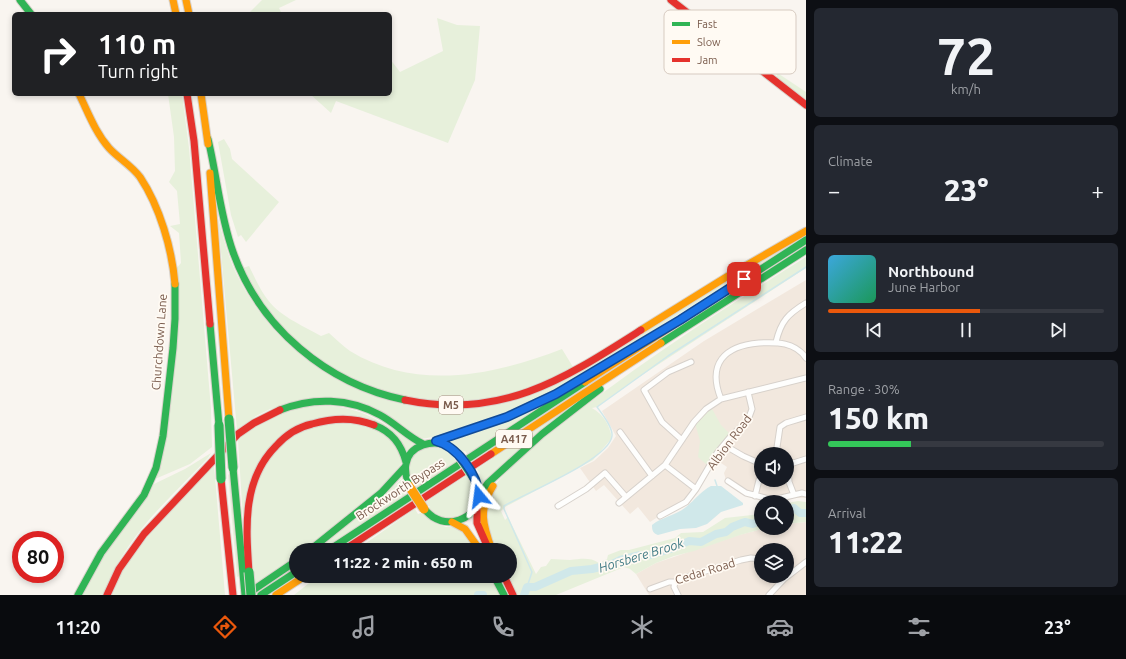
<!DOCTYPE html>
<meta charset="utf-8">
<style>
:root{--surface:#171b24;--page:#242831;--text:#f1f3f6;--muted:#9ea1a6;--line:#363941;--accent:#ea580c}
body{margin:0;font-family:Ubuntu,sans-serif;background:var(--page);color:var(--text);height:100vh;display:flex;flex-direction:column;font-size:15px;white-space:nowrap}
*{box-sizing:border-box;margin:0}
p{font-size:13px;color:var(--muted)}
.icon{flex:none;width:22px;height:22px;fill:none;stroke:currentColor;stroke-width:2;stroke-linecap:round;stroke-linejoin:round}
.map{position:relative;flex:1;overflow:hidden}
.panel{display:flex;flex-direction:column;gap:8px;padding:8px;background:#0d0f14;width:320px}
.panel>*{flex:none}
.top-card{position:absolute;left:12px;top:12px;width:380px;height:84px;border-radius:6px;box-shadow:0 2px 6px #0003;background:#202124;color:#fff;overflow:hidden}
.buttons{position:absolute;left:754px;top:447px;display:grid;gap:8px}
.buttons a{display:grid;place-items:center;width:40px;height:40px;border-radius:50%;background:var(--surface);box-shadow:0 2px 6px #0003;font-size:20px}
.speed{position:absolute;left:12px;top:531px;display:flex;gap:8px;font-size:20px;font-weight:700;text-align:center}
.speed>*{display:grid;place-content:center;width:52px;height:52px;border-radius:50%;background:var(--surface);box-shadow:0 2px 6px #0003;line-height:1}
.speed .limit{border:6px solid #d22;background:#fff;color:#111}
.pin{position:absolute;display:grid;place-items:center;width:34px;height:34px;color:#fff;margin:-17px;border-radius:8px;box-shadow:0 2px 6px #0006}
.me{position:absolute;width:44px;margin:-22px;rotate:344deg;stroke-linejoin:round;filter:drop-shadow(0 0 3px #0008)}
.turn{display:flex;align-items:center;gap:14px;height:84px;padding:0 20px;font-size:18px}
.turn .icon{width:52px;height:52px;stroke-width:2.5}
.turn b{display:block;font-size:28px;line-height:34px}
.big{font-size:30px;font-weight:800;line-height:1.1}
.panel .card{flex:1;display:flex;flex-direction:column;justify-content:center;gap:6px;min-width:0;padding:0 14px;border-radius:6px;background:var(--page)}
.panel .dial{align-items:center;gap:0}
.dial b{font-size:52px;line-height:1}
.song{display:flex;align-items:center;gap:12px}
.cover{width:48px;height:48px;border-radius:6px;background:linear-gradient(135deg,hsl(200 70% 55%),hsl(150 70% 35%))}
.played{height:4px;border-radius:2px;background:linear-gradient(90deg,var(--accent) 55%,var(--line) 55%)}
.keys{display:flex;justify-content:space-around;direction:ltr}
.heat{display:flex;justify-content:space-between;align-items:center;font-size:22px;direction:ltr}
.charge{height:6px;border-radius:3px;background:linear-gradient(90deg,#34c759 30%,var(--line) 0)}
.trip{position:absolute;left:289px;top:543px;width:228px;height:40px;border-radius:20px;background:var(--surface);box-shadow:0 2px 6px #0003;font-weight:800;line-height:40px;text-align:center}
.menu{display:flex;height:64px;justify-content:space-around;align-items:center;background:#090b0e;color:var(--muted)}
.menu .icon{width:28px;height:28px}
.menu .current{color:var(--accent)}
.menu b{font-size:18px;color:var(--text)}
main{display:flex;flex:1;min-height:0}
.map>svg:first-child{display:block}
</style>
<main>
<div class="map">
<svg width="806" height="595" viewBox="0 0 806 595">
<rect width="100%" height="100%" fill="#f9f5f0"/>
<path fill="#f2e8de" fill-rule="evenodd" d="M806 280V498H790L772 502 741 494 727 484 724 473 727 467 715 459 686 499 650 522 638 507 630 514 604 485 596 491 580 468 594 461 608 448 616 436 602 411 704 341ZM761 454H787V480H761Z
M806 522V595H649L636 574 656 563 739 535 766 528H787V524ZM761 550H787V576H761Z"/>
<path fill="#e7f0db" d="M262 0H296L279 8 282 14H248Z
M437 18 457 25 480 26 475 80 448 143 336 101 331 113 310 94H390V59L400 72 443 51Z
M776 72 806 92V103L777 77Z
M168 94H182L189 148 211 409 212 447 190 464 155 479 164 439 175 270 181 263 179 233 170 226 180 224 177 191 169 182 175 171 174 137Z
M224 139 230 149 232 159 279 202 246 242 241 235 238 237 231 215 218 142Z
M218 218C223 237 228 257 237 275 278 359 368 413 461 409 478 409 495 404 512 402L800 239C761 264 721 287 682 312 609 358 537 410 452 430L451 434 421 439 347 400 270 409 256 416 237 430Z
M806 257V268L633 381 597 407 592 408C604 415 609 424 612 438L593 460 505 507 501 511 505 520 508 517 536 574 541 567 546 566 551 559C557 559 564 560 570 560 581 559 590 557 599 563L607 559 608 555 621 550H629L675 538 681 533 703 532 725 518 761 514V528H766L740 535 694 551 674 556 656 563 636 574 630 569 624 567 556 595H515L505 576H510V550H495C492 542 486 533 485 525 484 518 486 504 488 498 499 472 536 444 558 427 636 365 721 310 806 257Z
M249 266C254 276 259 287 265 296 278 316 302 325 321 336L329 333C336 339 343 346 350 351 417 392 494 375 562 349L573 367C505 407 427 412 355 380 338 373 323 361 309 350 294 339 278 325 267 311 258 298 251 282 243 268Z
M557 396 468 455 465 451 462 452 447 440Z
M313 405C358 405 379 419 415 444L408 452 385 428 321 418 266 454 243 519 238 440 259 422 290 409Z
M572 406 481 487 476 476 480 473 477 469Z
M711 407 721 425 730 434 707 465 698 457 700 441 695 423Z
M339 422C355 423 383 428 393 442 397 447 399 453 402 459L401 464 380 489 306 550H296V558L255 586C247 511 245 434 339 422Z
M432 445 443 447 455 457 454 458 457 463 416 488C415 485 412 484 411 481 402 464 417 450 432 445Z
M211 453 208 458C176 492 138 525 116 567 111 576 108 586 104 595H80L96 566 154 484 185 469Z
M214 465 225 595H111L122 571 148 536Z
M230 473 239 576 237 577 228 475Z
M466 476 469 480 471 479C479 507 471 513 445 519L427 509 430 507 426 502Z
M402 479 405 488 402 491 406 496 324 550H315Z
M798 501 806 502V522L787 524V503Z
M415 509 418 514 421 513 435 523 446 527H455L464 531 476 550H356Z
M318 576H491L501 595H294Z"/>
<path fill="#d0e8ea" d="M711 486H721L743 503V505L721 512 707 524 696 528 680 529 658 535C653 533 652 531 652 525 662 517 677 515 686 507 695 500 701 491 711 486Z"/>
<g fill="none" stroke-linecap="round" stroke-linejoin="round">
<path stroke="#d0e8ea" stroke-width="1.5" d="M715 480 717 486
M527 587 532 572 504 509V506C525 493 609 460 612 436 613 427 602 414 597 407L668 356 806 267"/>
<path stroke="#d0e8ea" stroke-width="8" d="M787 511 794 508 800 513H806
M478 595H483
M524 595 527 587H535L571 571 592 569 612 564 620 560 640 555 647 556 674 548 689 541 701 542 716 534 726 532 732 527 742 523 745 522 753 524 761 520"/>
<defs>
<path id="street" d="M776 342C781 321 788 314 806 303
M721 399C707 364 724 346 759 343 777 342 795 342 806 358
M620 432 652 476
M682 440 662 422 644 390 668 372 691 362
M724 445 743 456 761 464
M776 454 780 427 786 423 806 417
M665 465 696 489
M787 465 806 459
M788 465 789 482 794 495
M728 481 746 493 769 499
M755 496 761 472
M781 498 802 493 806 494
M619 503 665 465 694 422 706 409 721 399 806 378
M558 506 586 489 605 473 626 497
M660 516 686 502 696 489 717 453 731 436 748 420 752 409 748 392
M675 582 674 587 678 595
M650 589 669 582H675L680 579 741 560 751 558 761 559
M769 595 784 579 806 562"/>
<path id="fast" d="M20 0 31 14
M208 139C217 176 220 216 233 252 260 328 327 384 405 400
M730 289 806 240
M210 324 219 425
M661 343 806 250
M280 410C313 397 349 398 380 415 395 423 407 436 423 444
M374 425C392 432 401 444 406 462
M436 441 507 417 568 388
M233 468 245 595
M409 486C407 478 404 472 406 464 409 445 434 438 449 447 453 449 456 452 459 455
M479 496 488 483 542 434 600 389
M424 509C427 512 430 515 433 517 449 527 472 520 477 502 480 494 477 486 474 478
M310 550 381 493 404 468
M329 550 585 382
M494 576 504 595
M78 595 101 553 144 495 156 468 163 436 173 348 175 319V284
M246 595 296 561
M261 595 296 572"/>
<path id="slow" d="M173 0 176 14
M186 0 189 14
M79 94C88 112 95 132 109 148 118 158 131 165 140 177 160 207 172 249 175 284
M201 94 208 144
M210 173 229 419
M641 330 728 276 806 231
M585 382 730 289
M491 454 661 343
M452 522 465 529 480 550
M492 550C483 525 478 510 493 486
M276 595 305 576"/>
<path id="jam" d="M671 0 806 105
M187 94 194 141 210 324
M405 400C502 420 564 379 641 330
M221 479 233 595
M477 506V523L489 550
M344 550 491 454
M249 572C246 528 242 480 276 446 285 436 298 427 312 424 332 418 354 417 374 425
M504 576 513 595
M107 595 119 569 144 534 238 434 254 423 280 410"/>
</defs>
<use href="#street" stroke="#d7d1cb" stroke-width="7"/>
<use href="#fast" stroke="#d9d2cb" stroke-width="9"/>
<use href="#slow" stroke="#d9d2cb" stroke-width="9"/>
<use href="#jam" stroke="#d9d2cb" stroke-width="9"/>
<use href="#street" stroke="#fefefd" stroke-width="5"/>
<use href="#fast" stroke="#30b455" stroke-width="7"/>
<use href="#slow" stroke="#ff9f0a" stroke-width="7"/>
<use href="#jam" stroke="#e5322d" stroke-width="7"/>
<defs>
<path id="fast-bridge" d="M229 419 233 468
M219 425 221 479
M459 455 474 478
M249 572 251 595"/>
<path id="slow-bridge" d="M409 486 424 509"/>
</defs>
<use href="#fast-bridge" stroke="#dad1cc" stroke-width="11" stroke-linecap="butt"/>
<use href="#slow-bridge" stroke="#dad1cc" stroke-width="11" stroke-linecap="butt"/>
<use href="#fast-bridge" stroke="#30b455" stroke-width="9"/>
<use href="#slow-bridge" stroke="#ff9f0a" stroke-width="9"/>
</g>
<g fill="none" stroke-linecap="round" stroke-linejoin="round">
<defs>
<path id="route" d="M479 496C478 475 457 446 436 441L507 417 556 394 680 320 744 279"/>
</defs>
<use href="#route" stroke="#114b97" stroke-width="10"/>
<use href="#route" stroke="#1a73e8" stroke-width="7"/>
</g>
<g text-anchor="middle" dominant-baseline="central" stroke-width="3.5" stroke-linejoin="round" paint-order="stroke">
<g fill="#fffaf3" stroke="#a28b7f" stroke-width="1">
<rect x="439" y="396" width="24" height="18" rx="3"/>
<rect x="496" y="430" width="36" height="18" rx="3"/>
</g>
<g font-size="11" font-weight="bold" fill="#7a5c4d">
<text x="451" y="405">M5</text>
<text x="514" y="439">A417</text>
</g>
<g font-size="12" fill="#7a5c4d" stroke="#fffaf3">
<text transform="translate(159 342) rotate(-86)">Churchdown Lane</text>
<text transform="translate(729 442) rotate(-53)">Albion Road</text>
<text transform="translate(400 489) rotate(-33)">Brockworth Bypass</text>
<text transform="translate(705 571) rotate(-17)">Cedar Road</text>
</g>
<g font-size="13" font-style="italic" fill="#437c86" stroke="#fffaf3">
<text transform="translate(641 555) rotate(-17)">Horsbere Brook</text>
</g>
</g>
<rect x="664" y="10" width="132" height="64" rx="6" fill="#fffaf3" stroke="#d7cbc1" stroke-width="1"/>
<rect x="672" y="22" width="18" height="4" fill="#30b455"/>
<rect x="672" y="40" width="18" height="4" fill="#ff9f0a"/>
<rect x="672" y="58" width="18" height="4" fill="#e5322d"/>
<g font-size="11" fill="#7a5c4d">
<text x="697" y="28">Fast</text>
<text x="697" y="46">Slow</text>
<text x="697" y="64">Jam</text>
</g>
</svg>
<div class="buttons">
<a><svg class="icon" aria-label="sound" viewBox="0 0 24 24"><path d="M4 9h4l5-4v14l-5-4H4zM17 9q2 3 0 6"/></svg></a>
<a><svg class="icon" aria-label="search" viewBox="0 0 24 24"><circle cx="10" cy="10" r="6"/><path d="M15 15l6 6"/></svg></a>
<a><svg class="icon" aria-label="layers" viewBox="0 0 24 24"><path d="M12 4l9 5-9 5-9-5zM3 14l9 5 9-5"/></svg></a>
</div>
<div class="speed"><div class="limit">80</div></div>
<div class="pin" style="left:744px;top:279px;background:#d93025"><svg class="icon" aria-label="arrive" viewBox="0 0 24 24"><path d="M6 21V4h12l-3 4 3 4H6"/></svg></div>
<svg class="me" style="left:479px;top:496px" viewBox="-20 -20 40 40"><path d="M0-17L14 15 0 8-14 15z" fill="#1a73e8" stroke="#fff" stroke-width="4"/></svg>
<div class="trip">11:22 · 2 min · 650 m</div>
<div class="top-card">
<div class="turn"><svg class="icon" aria-label="right" viewBox="0 0 24 24"><path d="M7 20v-9h11M14 6l5 5-5 5"/></svg><div><b>110 m</b>Turn right</div></div>
</div>
</div>
<section class="panel">
<div class="card dial"><b>72</b><p>km/h</p></div>
<div class="card"><p>Climate</p>
<div class="heat"><a>−</a><b class="big">23°</b><a>+</a></div>
</div>
<div class="card">
<div class="song"><i class="cover"></i><div><b>Northbound</b><p>June Harbor</p></div></div>
<div class="played"></div>
<div class="keys"><svg class="icon" aria-label="previous" viewBox="0 0 24 24"><path d="M18 5L8 12l10 7zM5 5v14"/></svg><svg class="icon" aria-label="pause" viewBox="0 0 24 24"><path d="M8 5v14M16 5v14"/></svg><svg class="icon" aria-label="next" viewBox="0 0 24 24"><path d="M6 5l10 7-10 7zM19 5v14"/></svg></div>
</div>
<div class="card"><p>Range · 30%</p><b class="big">150 km</b><div class="charge"></div></div>
<div class="card"><p>Arrival</p><b class="big">11:22</b></div>
</section>
</main>
<nav class="menu">
<b>11:20</b>
<svg class="icon current" aria-label="directions" viewBox="0 0 24 24"><path d="M12 3l9 9-9 9-9-9zM9 14v-3h6M13 9l2 2-2 2"/></svg>
<svg class="icon" aria-label="music" viewBox="0 0 24 24"><path d="M9 18V5l10-2v13"/><circle cx="6" cy="18" r="3"/><circle cx="16" cy="16" r="3"/></svg>
<svg class="icon" aria-label="phone" viewBox="0 0 24 24"><path d="M5 4h4l2 5-3 2q2 4 5 5l2-3 5 2v4C11 20 4 13 5 4z"/></svg>
<svg class="icon" aria-label="climate" viewBox="0 0 24 24"><path d="M12 3v18M4 7l16 10M4 17L20 7"/></svg>
<svg class="icon" aria-label="car" viewBox="0 0 24 24"><path d="M5 17H2v-5l4-1 3-4h7l3 4 3 1v5h-3M9 17h6M6 11h13"/><circle cx="7" cy="17" r="2"/><circle cx="17" cy="17" r="2"/></svg>
<svg class="icon" aria-label="filters" viewBox="0 0 24 24"><path d="M4 7h16M4 17h16"/><circle cx="9" cy="7" r="2"/><circle cx="15" cy="17" r="2"/></svg>
<b>23°</b>
</nav>
